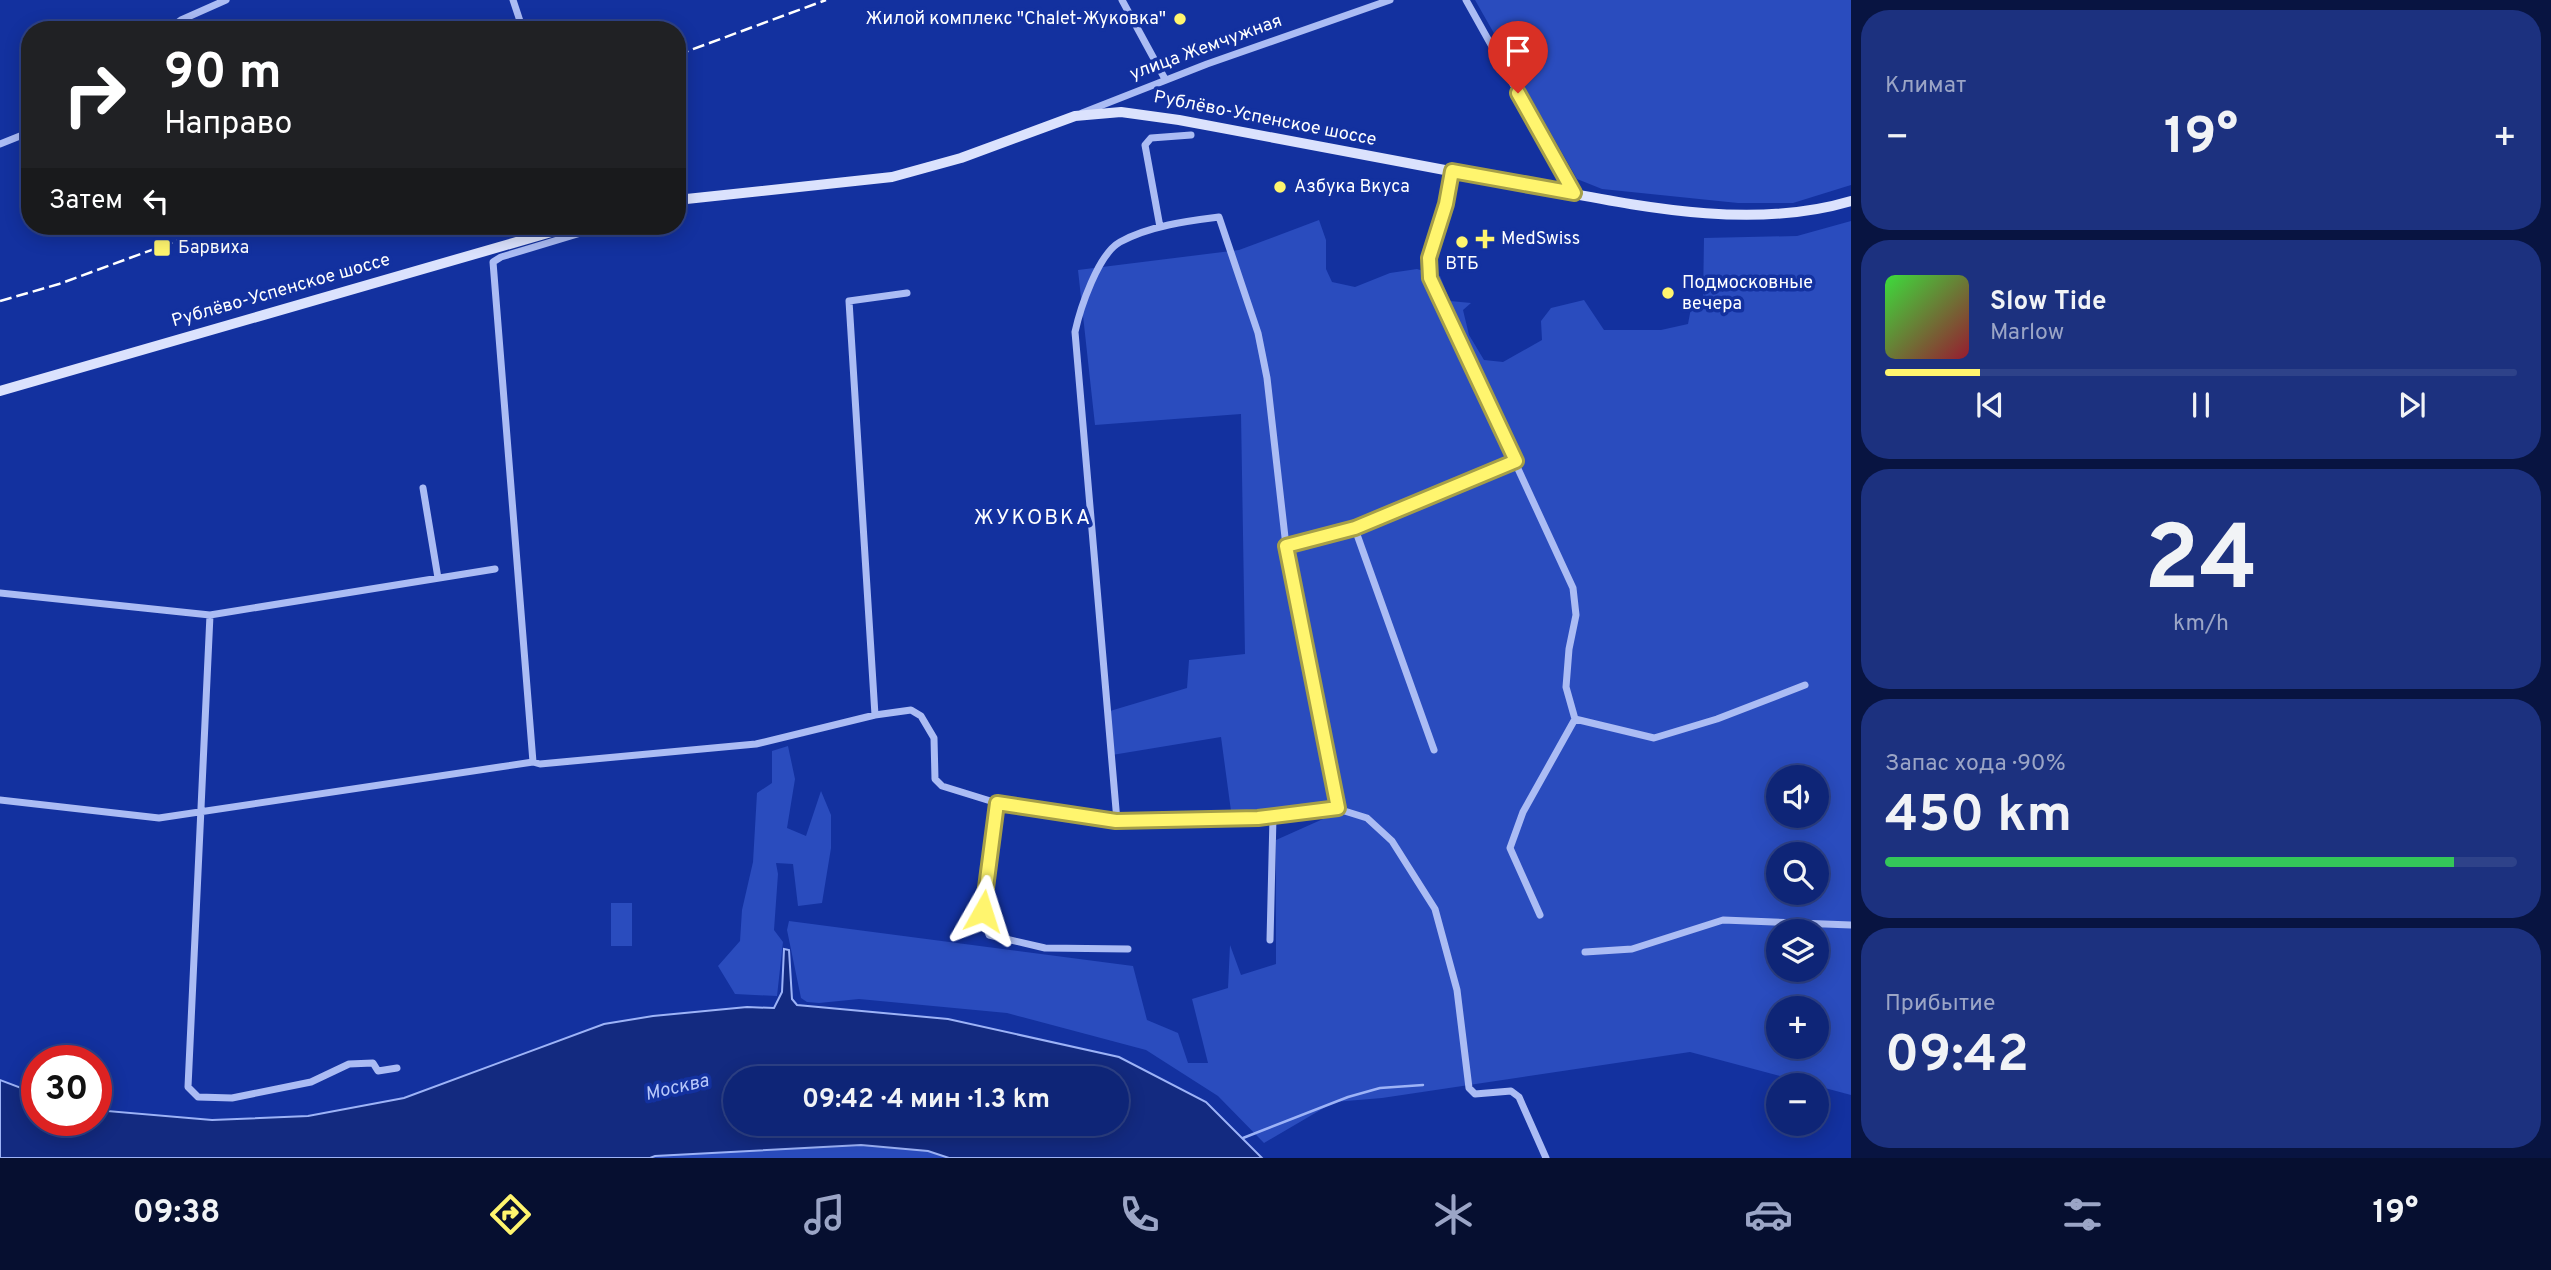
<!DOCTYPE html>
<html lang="ru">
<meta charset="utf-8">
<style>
:root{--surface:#0e2577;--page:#1c317f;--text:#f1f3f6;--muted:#9ba5c6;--line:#2e4289;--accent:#fff56e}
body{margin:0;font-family:Overpass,sans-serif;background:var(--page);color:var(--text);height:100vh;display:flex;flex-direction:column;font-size:26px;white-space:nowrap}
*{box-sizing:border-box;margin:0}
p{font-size:23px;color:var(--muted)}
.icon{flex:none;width:38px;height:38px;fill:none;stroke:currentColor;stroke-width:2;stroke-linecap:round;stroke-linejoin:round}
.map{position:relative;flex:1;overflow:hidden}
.side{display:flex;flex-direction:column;gap:10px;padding:10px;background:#081441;width:700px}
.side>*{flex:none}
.banner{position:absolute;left:21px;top:21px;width:665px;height:214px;border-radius:28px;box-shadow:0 4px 18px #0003,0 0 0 2px var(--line);background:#202124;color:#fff;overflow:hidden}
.tools{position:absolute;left:1766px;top:765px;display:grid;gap:14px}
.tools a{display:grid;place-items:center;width:63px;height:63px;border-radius:50%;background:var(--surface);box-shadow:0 4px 18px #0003,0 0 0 2px var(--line);font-size:35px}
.speed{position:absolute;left:21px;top:1045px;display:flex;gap:14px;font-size:35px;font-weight:700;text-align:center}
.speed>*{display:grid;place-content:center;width:91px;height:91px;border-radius:50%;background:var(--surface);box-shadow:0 4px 18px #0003,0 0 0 2px var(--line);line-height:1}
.speed .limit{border:10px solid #d22;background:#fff;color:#111}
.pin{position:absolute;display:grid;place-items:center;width:60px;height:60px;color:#fff;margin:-72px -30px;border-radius:50% 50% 50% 0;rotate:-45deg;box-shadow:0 0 7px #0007}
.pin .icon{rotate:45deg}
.me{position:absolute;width:77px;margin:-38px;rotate:6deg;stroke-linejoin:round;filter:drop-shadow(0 0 5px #0008)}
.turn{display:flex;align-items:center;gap:24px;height:147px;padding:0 28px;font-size:32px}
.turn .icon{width:91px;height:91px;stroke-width:2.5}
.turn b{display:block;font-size:49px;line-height:60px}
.then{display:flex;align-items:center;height:66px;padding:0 28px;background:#0003;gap:14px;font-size:26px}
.big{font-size:52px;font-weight:700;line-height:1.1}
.side .card{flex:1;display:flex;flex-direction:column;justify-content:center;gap:10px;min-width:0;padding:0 24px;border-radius:28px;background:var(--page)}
.side .dial{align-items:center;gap:0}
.dial b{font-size:91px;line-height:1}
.song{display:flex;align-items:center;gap:21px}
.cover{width:84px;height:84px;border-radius:10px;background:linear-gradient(135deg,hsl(120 70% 55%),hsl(350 70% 35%))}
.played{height:7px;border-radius:4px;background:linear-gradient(90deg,var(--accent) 15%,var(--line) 15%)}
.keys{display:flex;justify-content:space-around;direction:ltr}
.heat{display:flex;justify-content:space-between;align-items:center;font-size:38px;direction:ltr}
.charge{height:10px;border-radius:5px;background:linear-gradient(90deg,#34c759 90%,var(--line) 0)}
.trip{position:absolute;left:723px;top:1066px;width:406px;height:70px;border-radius:35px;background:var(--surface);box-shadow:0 4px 18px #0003,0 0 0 2px var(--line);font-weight:700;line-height:70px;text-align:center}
.dock{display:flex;height:112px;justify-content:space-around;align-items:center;background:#060f30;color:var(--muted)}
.dock .icon{width:49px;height:49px}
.dock .selected{color:var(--accent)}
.dock b{font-size:32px;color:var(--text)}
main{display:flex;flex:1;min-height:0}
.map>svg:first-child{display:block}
</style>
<main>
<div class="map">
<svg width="1851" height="1158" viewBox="0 0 1851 1158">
<rect width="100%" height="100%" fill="#13319f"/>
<path fill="#2a4cbe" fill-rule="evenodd" d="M1475 0H1851V185L1793 203H1738L1602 189 1577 179Z
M1319 220 1326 240V269L1332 282 1355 287 1390 273 1417 269 1440 276 1450 301 1471 303 1463 310 1469 335 1484 360 1503 362 1542 340 1541 321 1551 308 1584 300 1604 330H1661L1688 324 1691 308 1703 301 1704 238 1797 236 1851 221V1095L1690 1052 1382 1098 1334 1102 1264 1143 1218 1096 1146 1050 1007 1013 859 999 819 1003 807 1002 801 998 787 930 789 921 1133 966 1147 1020 1178 1033 1188 1063H1208L1192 999 1228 988 1230 945 1241 975 1276 964V840L1323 819 1231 811 1221 737 1112 755 1110 711 1187 688 1189 660 1245 654 1241 414 1095 425 1078 270 1239 250ZM1778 777H1816V816H1778ZM1778 854H1816V892H1778ZM1778 931H1816V970H1778ZM1778 1008H1816V1046H1778Z
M788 746 795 779 787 828 806 836 821 791 831 815V848L822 903 798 906 793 864 776 863 778 874 774 930 783 942 777 996 735 994 718 966 740 941 742 910 753 862 757 793 772 783V751Z
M611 903H632V946H611Z
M861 1145 928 1151 949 1158H650L655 1156Z"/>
<path fill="#132a80" stroke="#9db3f7" stroke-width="2" fill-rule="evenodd" d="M784 949 789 950 792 999 797 1005 948 1019 1119 1057 1206 1102 1262 1158H949L928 1151 861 1145 655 1156 650 1158H0V1080L37 1094V1120H96V1110L212 1120 308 1116 404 1098 604 1024 653 1016 747 1007 774 1008 782 992ZM1116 1078V1124H735V1078Z"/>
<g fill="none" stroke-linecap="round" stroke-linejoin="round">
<path stroke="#9db3f7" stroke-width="2.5" d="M1243 1138 1348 1097 1380 1088 1423 1085"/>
<path stroke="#abbcf4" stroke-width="7" d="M513 0 523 30
M1122 0 1165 79
M1466 0 1574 193
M168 30 181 20 226 0
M1082 113 1207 64 1390 0
M0 144 30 132
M1452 171 1446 204 1429 258 1430 278 1573 588 1576 615 1569 649 1566 687 1575 719 1523 812 1510 848 1540 915
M1160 227 1145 145 1151 138 1191 135
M423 488 438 578
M1286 546 1355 529
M0 593 210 615 495 569
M210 615 188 1087 198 1097 232 1098 311 1082 349 1064 373 1063 378 1071 397 1068
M875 715 849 301 907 293
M1575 719 1654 738 1717 719 1805 685
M1434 750 1355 529 1516 461
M533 762 493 262 501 257 604 226
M0 800 159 818 533 762 540 764 756 744 875 715 911 710 921 716 934 738 935 779 942 786 997 803 1117 821 1258 819 1338 809
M997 803 983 911 989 935 1045 948 1128 949
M1117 821 1075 332C1080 309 1098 254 1120 242 1149 226 1187 221 1219 217L1258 333 1267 378 1286 546 1338 809 1367 818 1392 841 1435 909 1457 990 1469 1088 1475 1094 1511 1091 1519 1097 1546 1158
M1270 940 1273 817
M1585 952 1632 949 1723 920 1851 925"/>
<path stroke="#dbe2fd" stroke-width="10" d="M677 200 892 177 961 158 1075 116 1121 112 1179 120C1291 141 1403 163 1514 183 1622 202 1744 233 1851 201
M0 391 572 226"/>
<path stroke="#fff" stroke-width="2.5" stroke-dasharray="12 5" stroke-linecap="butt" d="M677 55 826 0
M0 301 59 284 217 226"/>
</g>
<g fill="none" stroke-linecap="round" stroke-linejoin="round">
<defs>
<path id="route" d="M983 911 997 803 1116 821 1258 818 1338 808 1286 546 1355 528 1516 461 1430 278 1429 258 1446 204 1452 171 1574 193 1518 93"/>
</defs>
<use href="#route" stroke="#a69f48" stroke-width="18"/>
<use href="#route" stroke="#fff56e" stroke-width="12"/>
</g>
<g fill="#fff56e" stroke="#13319f" stroke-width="2.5">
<circle cx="1180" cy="19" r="7"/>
<circle cx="1280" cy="187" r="7"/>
<path d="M1481.5 228.5h7v7h7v7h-7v7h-7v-7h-7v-7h7z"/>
<circle cx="1462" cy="242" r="7"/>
<rect x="153" y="239" width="18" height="18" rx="3.5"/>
<circle cx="1668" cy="293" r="7"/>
</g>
<g text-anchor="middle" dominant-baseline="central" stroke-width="7" stroke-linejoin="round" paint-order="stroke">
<g font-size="18" fill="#fff" stroke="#13319f" text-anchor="start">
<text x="1166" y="19" text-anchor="end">Жилой комплекс "Chalet-Жуковка"</text>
<text x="1294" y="187">Азбука Вкуса</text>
<text x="1501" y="239">MedSwiss</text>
<text x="178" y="248">Барвиха</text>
<text x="1462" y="264" text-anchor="middle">ВТБ</text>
<text x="1682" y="283">Подмосковные<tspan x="1682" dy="21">вечера</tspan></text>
</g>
<g font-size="18" fill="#fff" stroke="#13319f">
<text transform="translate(1206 48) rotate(-20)">улица Жемчужная</text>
<text transform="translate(1265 119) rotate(11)">Рублёво-Успенское шоссе</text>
<text transform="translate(281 291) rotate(-16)">Рублёво-Успенское шоссе</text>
</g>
<g font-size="19" font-style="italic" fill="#b8c8fa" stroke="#13319f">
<text transform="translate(677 1088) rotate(-13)">Москва</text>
</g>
<g font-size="21" letter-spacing="2" fill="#fff" stroke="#13319f">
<text x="1033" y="518">ЖУКОВКА</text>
</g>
</g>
</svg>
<div class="tools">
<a><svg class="icon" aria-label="sound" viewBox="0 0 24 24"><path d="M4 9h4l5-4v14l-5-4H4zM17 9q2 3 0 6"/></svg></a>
<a><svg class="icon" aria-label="search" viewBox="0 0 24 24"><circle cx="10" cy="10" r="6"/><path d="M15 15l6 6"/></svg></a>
<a><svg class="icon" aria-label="layers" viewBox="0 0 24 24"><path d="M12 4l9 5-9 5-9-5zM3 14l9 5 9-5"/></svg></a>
<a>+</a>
<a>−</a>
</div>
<div class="speed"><div class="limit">30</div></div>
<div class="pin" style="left:1518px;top:93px;background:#d93025"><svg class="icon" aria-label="arrive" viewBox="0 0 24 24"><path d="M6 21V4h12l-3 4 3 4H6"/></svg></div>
<svg class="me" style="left:983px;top:911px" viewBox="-20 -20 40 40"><path d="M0-17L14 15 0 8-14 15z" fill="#fff56e" stroke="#fff" stroke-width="4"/></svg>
<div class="trip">09:42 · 4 мин · 1.3 km</div>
<div class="banner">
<div class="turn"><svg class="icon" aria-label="right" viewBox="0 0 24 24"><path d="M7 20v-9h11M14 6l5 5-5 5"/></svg><div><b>90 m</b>Направо</div></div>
<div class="then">Затем<svg class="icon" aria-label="left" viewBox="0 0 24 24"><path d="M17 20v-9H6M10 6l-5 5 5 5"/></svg></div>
</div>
</div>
<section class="side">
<div class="card"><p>Климат</p>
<div class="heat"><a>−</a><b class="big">19°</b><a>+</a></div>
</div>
<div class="card">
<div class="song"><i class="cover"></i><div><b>Slow Tide</b><p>Marlow</p></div></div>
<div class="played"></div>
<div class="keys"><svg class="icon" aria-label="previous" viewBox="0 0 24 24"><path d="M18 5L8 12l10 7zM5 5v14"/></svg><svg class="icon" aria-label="pause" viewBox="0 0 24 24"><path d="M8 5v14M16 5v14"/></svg><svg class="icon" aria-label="next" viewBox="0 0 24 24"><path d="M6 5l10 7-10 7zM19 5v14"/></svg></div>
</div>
<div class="card dial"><b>24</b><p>km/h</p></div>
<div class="card"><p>Запас хода · 90%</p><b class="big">450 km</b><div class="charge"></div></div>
<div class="card"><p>Прибытие</p><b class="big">09:42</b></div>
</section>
</main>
<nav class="dock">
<b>09:38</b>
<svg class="icon selected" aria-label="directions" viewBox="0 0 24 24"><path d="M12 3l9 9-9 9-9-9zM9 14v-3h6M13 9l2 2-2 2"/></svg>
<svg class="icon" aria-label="music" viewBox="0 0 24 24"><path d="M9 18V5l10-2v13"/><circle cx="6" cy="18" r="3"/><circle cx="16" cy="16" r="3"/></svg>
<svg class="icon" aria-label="phone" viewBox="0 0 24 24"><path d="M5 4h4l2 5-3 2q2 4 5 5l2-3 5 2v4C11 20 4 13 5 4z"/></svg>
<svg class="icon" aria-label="climate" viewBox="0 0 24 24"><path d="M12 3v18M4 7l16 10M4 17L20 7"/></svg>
<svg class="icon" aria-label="car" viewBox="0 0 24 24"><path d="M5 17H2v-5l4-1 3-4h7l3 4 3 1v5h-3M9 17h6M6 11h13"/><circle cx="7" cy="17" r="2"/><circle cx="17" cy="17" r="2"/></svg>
<svg class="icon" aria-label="filters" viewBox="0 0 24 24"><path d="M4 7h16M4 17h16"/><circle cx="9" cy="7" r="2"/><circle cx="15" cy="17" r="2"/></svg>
<b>19°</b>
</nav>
